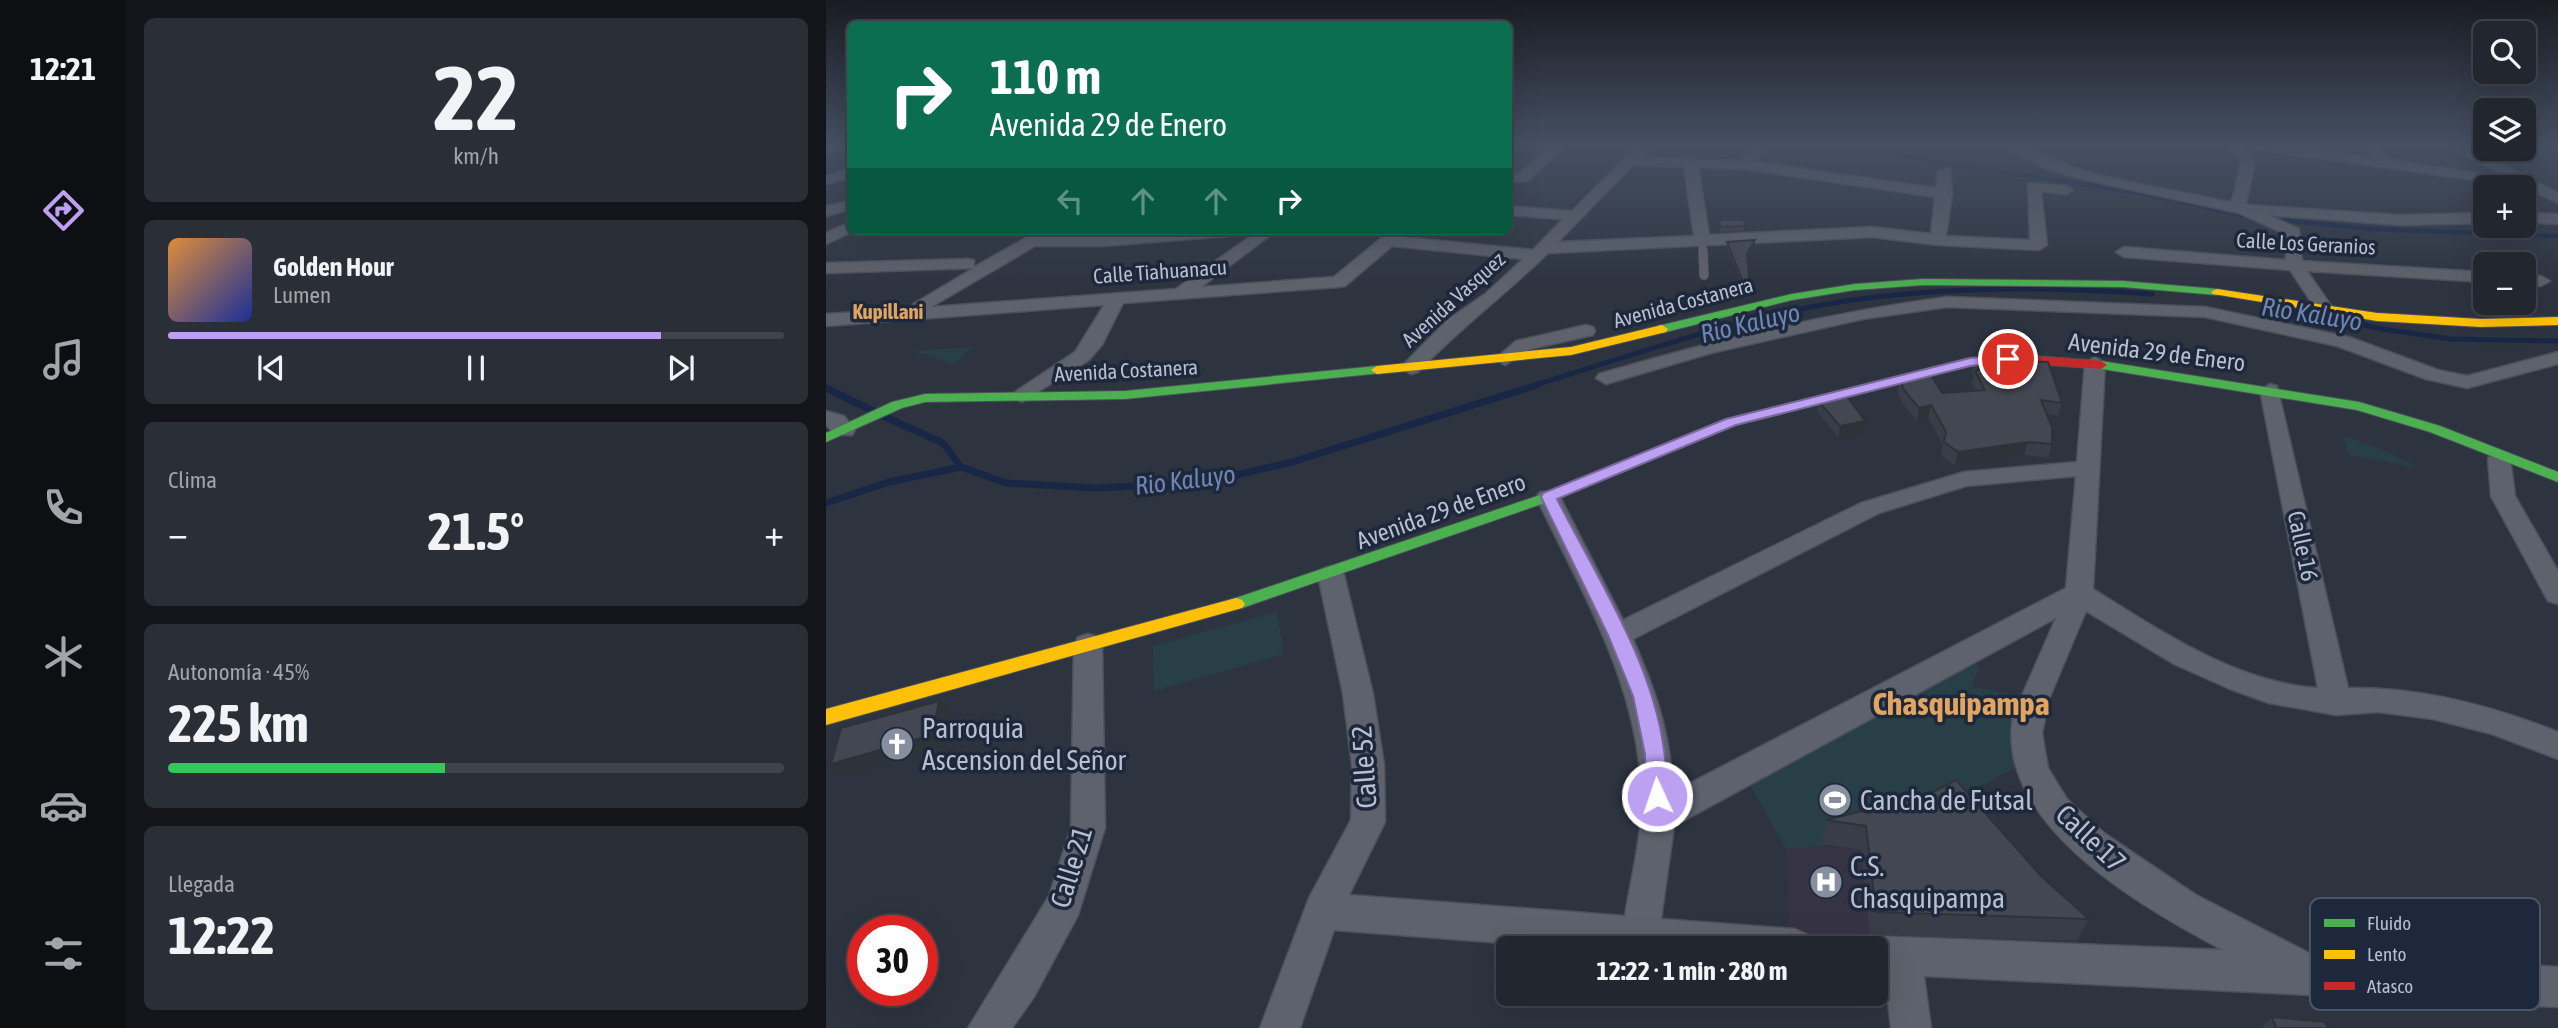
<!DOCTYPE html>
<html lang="es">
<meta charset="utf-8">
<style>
:root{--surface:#22262f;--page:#2a2e37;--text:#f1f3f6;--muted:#a2a5aa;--line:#3f434b;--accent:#bca0f2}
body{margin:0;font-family:"Asap Condensed",sans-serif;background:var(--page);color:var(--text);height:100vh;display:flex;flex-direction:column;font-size:26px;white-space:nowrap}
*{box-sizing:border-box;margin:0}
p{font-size:23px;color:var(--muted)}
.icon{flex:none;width:38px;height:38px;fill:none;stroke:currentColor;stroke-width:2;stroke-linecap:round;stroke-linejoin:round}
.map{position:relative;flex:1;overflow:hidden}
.drawer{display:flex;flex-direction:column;gap:18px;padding:18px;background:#13151a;width:700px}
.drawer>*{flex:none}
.guide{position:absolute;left:21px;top:21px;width:665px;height:214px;border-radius:10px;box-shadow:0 7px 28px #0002,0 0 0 2px var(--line);background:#0b6e4f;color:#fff;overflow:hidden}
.buttons{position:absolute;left:1647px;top:21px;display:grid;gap:14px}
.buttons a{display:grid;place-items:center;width:63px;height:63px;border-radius:10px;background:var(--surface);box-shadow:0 7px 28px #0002,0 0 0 2px var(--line);font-size:35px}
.speed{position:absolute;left:21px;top:915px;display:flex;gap:14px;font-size:35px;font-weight:700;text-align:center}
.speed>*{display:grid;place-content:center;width:91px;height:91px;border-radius:50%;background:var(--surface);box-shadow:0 7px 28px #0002,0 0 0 2px var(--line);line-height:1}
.speed .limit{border:10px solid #d22;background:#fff;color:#111}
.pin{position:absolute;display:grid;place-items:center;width:60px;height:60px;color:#fff;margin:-30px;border:4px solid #fff;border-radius:50%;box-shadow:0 2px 7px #0007}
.me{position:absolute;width:77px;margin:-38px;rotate:357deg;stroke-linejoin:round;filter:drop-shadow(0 0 5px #0008)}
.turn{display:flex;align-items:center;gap:24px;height:147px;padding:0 28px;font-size:32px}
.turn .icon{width:91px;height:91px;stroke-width:2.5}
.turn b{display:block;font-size:49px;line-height:60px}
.lanes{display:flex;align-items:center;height:66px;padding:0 28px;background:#0003;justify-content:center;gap:35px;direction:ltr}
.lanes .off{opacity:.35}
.big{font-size:52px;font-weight:700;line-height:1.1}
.drawer .tile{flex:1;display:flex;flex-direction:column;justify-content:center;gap:10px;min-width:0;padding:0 24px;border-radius:10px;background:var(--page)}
.drawer .dial{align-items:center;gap:0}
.dial b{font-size:91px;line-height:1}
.song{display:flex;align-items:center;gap:21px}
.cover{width:84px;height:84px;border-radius:10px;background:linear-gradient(135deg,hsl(30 70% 55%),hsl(230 70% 35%))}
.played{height:7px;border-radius:4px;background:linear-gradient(90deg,var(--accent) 80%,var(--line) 80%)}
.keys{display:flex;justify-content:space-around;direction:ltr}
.heat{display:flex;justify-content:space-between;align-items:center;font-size:38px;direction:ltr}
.charge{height:10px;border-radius:5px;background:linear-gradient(90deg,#34c759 45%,var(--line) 0)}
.trip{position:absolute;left:670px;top:936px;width:392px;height:70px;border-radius:10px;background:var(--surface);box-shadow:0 7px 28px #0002,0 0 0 2px var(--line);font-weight:700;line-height:70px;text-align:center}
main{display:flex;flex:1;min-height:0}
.dock{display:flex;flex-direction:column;width:126px;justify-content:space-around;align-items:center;background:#0e0f13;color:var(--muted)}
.dock .icon{width:49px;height:49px}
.dock .current{color:var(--accent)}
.dock b{font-size:32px;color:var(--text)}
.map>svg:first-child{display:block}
</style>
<main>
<nav class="dock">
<b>12:21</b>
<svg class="icon current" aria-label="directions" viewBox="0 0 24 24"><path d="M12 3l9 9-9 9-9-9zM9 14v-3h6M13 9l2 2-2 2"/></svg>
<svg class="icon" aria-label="music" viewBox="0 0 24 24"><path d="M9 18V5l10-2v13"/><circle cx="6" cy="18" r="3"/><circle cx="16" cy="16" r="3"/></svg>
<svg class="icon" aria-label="phone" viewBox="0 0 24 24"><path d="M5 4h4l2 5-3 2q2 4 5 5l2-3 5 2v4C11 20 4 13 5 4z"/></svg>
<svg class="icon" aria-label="climate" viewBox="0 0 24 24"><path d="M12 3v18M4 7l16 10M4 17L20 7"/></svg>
<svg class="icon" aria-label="car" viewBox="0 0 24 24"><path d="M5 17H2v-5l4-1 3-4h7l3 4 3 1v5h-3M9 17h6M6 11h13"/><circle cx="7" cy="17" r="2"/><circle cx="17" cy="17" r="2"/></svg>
<svg class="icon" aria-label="filters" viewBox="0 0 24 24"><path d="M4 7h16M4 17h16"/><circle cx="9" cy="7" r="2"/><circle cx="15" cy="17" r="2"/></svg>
</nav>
<section class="drawer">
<div class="tile dial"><b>22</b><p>km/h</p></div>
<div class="tile">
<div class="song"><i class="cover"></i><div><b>Golden Hour</b><p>Lumen</p></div></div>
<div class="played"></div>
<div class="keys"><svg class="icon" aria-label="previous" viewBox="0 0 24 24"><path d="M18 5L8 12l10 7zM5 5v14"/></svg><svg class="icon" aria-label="pause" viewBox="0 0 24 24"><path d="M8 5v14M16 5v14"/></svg><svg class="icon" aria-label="next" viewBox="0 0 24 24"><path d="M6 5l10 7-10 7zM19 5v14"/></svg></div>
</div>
<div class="tile"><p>Clima</p>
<div class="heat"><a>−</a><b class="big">21.5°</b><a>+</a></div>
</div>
<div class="tile"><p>Autonomía · 45%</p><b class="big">225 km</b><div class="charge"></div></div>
<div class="tile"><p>Llegada</p><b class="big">12:22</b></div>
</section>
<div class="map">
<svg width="1732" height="1028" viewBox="0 0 1732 1028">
<rect width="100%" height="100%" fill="#2d333f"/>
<path fill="#363345" d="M997 846 1035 850 1045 942 964 937 960 849Z"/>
<path fill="#283f47" d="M147 347 128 364 87 351Z
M1518 436 1555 449 1593 468 1522 455Z
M451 612 458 654 328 691 327 646Z
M1138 658 1153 667 1146 686 1209 700 1203 760 1096 818 997 846 960 849 923 783Z"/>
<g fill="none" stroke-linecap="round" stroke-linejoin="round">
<path stroke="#182746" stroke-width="4.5" d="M1056 145 1066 152 1100 160 1313 193 1417 215
M1454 220 1544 229 1732 236"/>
<path stroke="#182746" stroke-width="5" d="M1505 317 1556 329 1625 339 1732 341
M706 386C813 353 922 314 1034 299 1129 286 1230 287 1326 294"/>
<path stroke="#182746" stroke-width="7" d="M0 388 47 411
M57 416 117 443 135 467
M135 467 180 483 269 488 375 483 466 462 711 385
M0 503 63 482 135 467"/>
<defs>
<path id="lane-far1" d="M876 239 877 253"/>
<path id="lane" d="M877 251 878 275"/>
<path id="street" d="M24 145V148L0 154V146Z
M726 145H741L701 181 682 182V174H692Z
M812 145H826L814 157 916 161 928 145H941L929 162 1110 188 1112 171 1124 168 1126 194 1120 236 1204 240 1202 183 1240 186 1247 190 1240 194 1215 191 1221 245 1213 250 1112 245 1046 237 722 253C680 294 633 329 592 372L585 374 575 368 578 364 620 321 659 294 697 259 566 246 519 286 513 287 297 303 276 345 263 360 196 402 186 396 189 392 249 352 278 305 0 326V314L79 309 148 268 0 273V263L142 259 148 260V267L212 231H227L226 236 411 231 403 236 277 246H209L105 307 350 289 432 231H450L375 287 508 277 564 231H582L576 237 707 250 737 219 682 215V206L746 211ZM807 165 858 167 868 236 732 242ZM872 167 920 169 1109 197 1105 234 1046 227 883 235Z
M1184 145C1203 144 1235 164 1255 170 1303 184 1354 191 1403 202L1407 198 1415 162 1402 145H1416L1429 162 1420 203 1422 205 1574 215 1659 213V223L1574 225 1442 215 1473 229 1476 261 1659 272V282L1481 271 1508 310 1499 315 1493 314 1464 270 1298 257 1290 252 1298 247 1460 260 1459 234 1413 213 1252 178 1221 169 1184 151Z
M1421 145H1453L1548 158 1535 145H1550L1565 160 1682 178 1622 145H1639L1732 193V203L1698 187 1428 149Z
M24 169V177L0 184V176Z
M24 201V209L0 216V206Z
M1698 213 1732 214V224L1698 222Z
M24 222V231H28L0 244V233Z
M1698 275 1715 276 1724 281 1715 286 1698 285Z
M1121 297 1379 307 1523 337 1612 370 1641 376 1732 352V364L1641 388 1600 379 1511 346 1379 317 1121 307 1037 319 885 353 780 384 770 378 773 374C888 340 1003 313 1121 297Z
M760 325 767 327 769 331 767 335 704 349 679 365 669 359 690 341Z
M1269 357 1279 363 1267 589C1335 631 1410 683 1492 688L1434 390 1444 384 1451 386 1522 688C1595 687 1664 705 1732 732V759L1666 734 1607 719 1552 712 1510 715 1443 703 1404 689 1348 664 1260 611 1223 699 1216 733 1222 768 1241 799 1278 833 1370 895 1485 954 1732 967V1007L1098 976 1105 1028H1065L1059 974H1050V948H1034L1036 941 1050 936 1397 950C1317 908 1168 824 1187 716L1230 618 848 826 835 919 969 929 982 935 988 948H741L508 930 474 1028H434L483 898 525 820 526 765 517 694 492 575 496 569 505 566 514 569 518 575 547 694 558 765 559 822 523 895 799 916C804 884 813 849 815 816 821 699 759 599 710 497L714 492H730L734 497 797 620 1035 503 1138 472 1251 462 1259 363ZM1250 476 1240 588 847 792C844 732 831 694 807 639L1053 513 1140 486Z
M0 411 18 416 29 430 26 435H10L0 425Z
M1673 451 1684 458 1689 496 1732 571V604L1722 601 1665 496 1662 458Z
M262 634 272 637 276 645 279 828 252 915 208 997 186 1028H142L223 896 245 828 248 645 252 637Z"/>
<path id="fast" d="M1097 279 1297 281 1391 289 1397 292 1391 295 1297 287 1097 285 1029 290 966 300 836 333 830 329 832 326 966 294 1029 284Z
M1275 361 1533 402 1614 426 1732 472V482L1604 432 1531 410 1270 368 1269 365Z
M551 366 557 370 556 373 299 399 99 402 76 408 0 442V433L66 402 99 394 299 391Z
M950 407 957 411 955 414 910 425 727 500 416 608H404L401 604 404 600 717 494 900 419Z"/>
<path id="slow" d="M1391 289 1551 313 1655 319 1732 317V325L1655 327 1551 321 1387 294 1385 292Z
M836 325 842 329 840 332 745 355 551 374 545 370 551 366 745 347Z
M410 598 416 600 419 604 416 608 0 725V709Z"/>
<path id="jam" d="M1209 356 1275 361 1281 365 1275 369 1209 364 1144 366 950 415 943 411 945 408 1144 358Z"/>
</defs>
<use href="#lane-far1" stroke="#4b505c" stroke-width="9"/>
<use href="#lane" stroke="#4b505c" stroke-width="10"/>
<use href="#street" stroke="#4b505c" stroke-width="3"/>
<use href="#fast" stroke="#4b505c" stroke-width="2"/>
<use href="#slow" stroke="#4b505c" stroke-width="2"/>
<use href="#jam" stroke="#4b505c" stroke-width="2"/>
<use href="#lane-far1" stroke="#5e626c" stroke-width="7"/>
<use href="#lane" stroke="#5e626c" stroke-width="9"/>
<use href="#street" fill="#5e626c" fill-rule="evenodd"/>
<use href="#fast" fill="#4caf50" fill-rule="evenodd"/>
<use href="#slow" fill="#ffc107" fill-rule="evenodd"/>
<use href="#jam" fill="#c62828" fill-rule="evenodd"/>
</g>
<path fill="#393d47" d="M1472 145H1544L1540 154Z
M893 220H918V231L895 232 893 225Z
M929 240V245L922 258 924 291 919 292 901 247V242Z
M1149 360 1236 403 1232 416 1221 414 1226 444 1222 458 1198 455 1129 466 1115 455 1117 445 1102 418 1091 421 1076 403 1072 392 1074 379 1116 393 1150 390 1146 383 1148 375 1146 373Z
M992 401 1039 421 1038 433 1013 438 991 412Z
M1103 794 1215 876 1263 919 1251 941 1044 935 1035 850 996 844 1000 820Z
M1446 1017 1502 1028H1435Z"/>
<path fill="#2e3239" d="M929 240V245L921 259V254Z
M924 286V291L919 292V287Z
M1105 405 1102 418 1091 421 1093 408Z
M1039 421 1038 433 1013 438 1014 426Z
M1202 442 1198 455 1129 466 1132 452Z
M113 701 123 713 116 747 17 776 5 764Z"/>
<path fill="#424752" stroke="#2e3239" stroke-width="2" d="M893 220H918L919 226 895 227Z
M929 240 921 254 924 286 919 287 901 242Z
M1149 360 1222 362 1236 403 1215 400 1226 427V444L1202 442 1132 452 1118 442 1120 432 1105 405 1093 408 1078 390 1074 379 1103 372 1116 393 1159 390 1149 371 1156 369Z
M1019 394 1039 421 1014 426 992 401Z
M113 701 106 735 5 764 15 728Z
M1130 780 1215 876 1263 919 1050 912 1040 826 1000 820 1103 794Z
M1446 1017 1499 1022 1502 1028H1450Z"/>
<linearGradient id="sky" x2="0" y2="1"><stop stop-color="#191c23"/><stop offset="0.5" stop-color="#465063"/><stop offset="1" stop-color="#465063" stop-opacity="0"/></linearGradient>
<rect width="1732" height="289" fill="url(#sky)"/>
<path fill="#bca0f2" stroke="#7a689d" stroke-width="2" d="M1182 355 1188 359 1186 361 1144 366 910 425 731 499C774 584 835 674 840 771 841 782 843 793 839 803L831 806 823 803 820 796 819 754 807 696 782 635 715 497 717 493 900 419 1144 358Z"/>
<defs>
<symbol id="church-disc" viewBox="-11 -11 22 22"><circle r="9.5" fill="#878e9d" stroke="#1e283c"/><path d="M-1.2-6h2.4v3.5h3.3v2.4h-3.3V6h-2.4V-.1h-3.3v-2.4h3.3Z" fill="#fff"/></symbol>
<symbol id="stadium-disc" viewBox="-11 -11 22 22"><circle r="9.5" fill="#878e9d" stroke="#1e283c"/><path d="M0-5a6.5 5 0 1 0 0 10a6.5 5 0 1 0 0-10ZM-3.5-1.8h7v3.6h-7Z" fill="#fff"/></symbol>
<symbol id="hospital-disc" viewBox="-11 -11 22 22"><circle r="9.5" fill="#878e9d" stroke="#1e283c"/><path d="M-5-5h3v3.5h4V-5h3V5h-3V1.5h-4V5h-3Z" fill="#fff"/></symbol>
</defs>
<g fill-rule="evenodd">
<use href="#church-disc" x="52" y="725" width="38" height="38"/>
<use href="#stadium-disc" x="990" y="781" width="38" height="38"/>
<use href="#hospital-disc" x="981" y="863" width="38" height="38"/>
</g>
<g text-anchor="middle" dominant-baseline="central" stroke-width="7" stroke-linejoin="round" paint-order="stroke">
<g font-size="21" fill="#b8bfcf" stroke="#1e283c">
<text transform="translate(1480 243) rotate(3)">Calle Los Geranios</text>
<text transform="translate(334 271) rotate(-4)">Calle Tiahuanacu</text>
<text transform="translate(627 299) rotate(-42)">Avenida Vasquez</text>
<text transform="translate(857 302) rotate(-15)">Avenida Costanera</text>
<text transform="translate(300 370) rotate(-3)">Avenida Costanera</text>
</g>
<g font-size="21" font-weight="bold" fill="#e1a461" stroke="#1e283c">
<text x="62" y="311">Kupillani</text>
</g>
<g font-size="24" fill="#b8bfcf" stroke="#1e283c">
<text transform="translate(1331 352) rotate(7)">Avenida 29 de Enero</text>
<text transform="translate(615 511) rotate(-20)">Avenida 29 de Enero</text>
<text transform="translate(1477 546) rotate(78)">Calle 16</text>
</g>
<g font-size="26" font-style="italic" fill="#6e85b1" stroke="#1e283c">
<text transform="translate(1486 314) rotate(9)">Rio Kaluyo</text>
<text transform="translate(924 323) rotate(-13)">Rio Kaluyo</text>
<text transform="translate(359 480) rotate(-7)">Rio Kaluyo</text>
</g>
<g font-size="28" fill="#b8bfcf" stroke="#1e283c" text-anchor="start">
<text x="96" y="728">Parroquia<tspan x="96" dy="32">Ascension del Señor</tspan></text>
<text x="1034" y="800">Cancha de Futsal</text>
<text x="1024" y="866">C.S.<tspan x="1024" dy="32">Chasquipampa</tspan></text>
</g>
<g font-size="28" fill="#b8bfcf" stroke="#1e283c">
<text transform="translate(538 767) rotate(-94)">Calle 52</text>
<text transform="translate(1265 838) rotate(43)">Calle 17</text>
<text transform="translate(245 867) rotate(-73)">Calle 21</text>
</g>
<g font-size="32" font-weight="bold" fill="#e1a461" stroke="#1e283c">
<text x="1135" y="703">Chasquipampa</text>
</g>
</g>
<rect x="1484" y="898" width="230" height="112" rx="10" fill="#1e283c" stroke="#4c5568" stroke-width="2"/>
<rect x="1498" y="919" width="31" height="8" fill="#4caf50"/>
<rect x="1498" y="950" width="31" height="9" fill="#ffc107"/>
<rect x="1498" y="982" width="31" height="8" fill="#c62828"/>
<g font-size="19" fill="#b8bfcf">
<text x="1541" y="930">Fluido</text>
<text x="1541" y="961">Lento</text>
<text x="1541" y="993">Atasco</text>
</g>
</svg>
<div class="buttons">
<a><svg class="icon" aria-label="search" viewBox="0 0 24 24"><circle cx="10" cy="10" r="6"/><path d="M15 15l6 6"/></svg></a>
<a><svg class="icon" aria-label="layers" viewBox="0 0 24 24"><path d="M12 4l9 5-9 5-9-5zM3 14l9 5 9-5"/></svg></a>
<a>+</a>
<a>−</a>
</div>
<div class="speed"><div class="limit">30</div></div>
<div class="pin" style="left:1182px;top:359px;background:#d93025"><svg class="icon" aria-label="arrive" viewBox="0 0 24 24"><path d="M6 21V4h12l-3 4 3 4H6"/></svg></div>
<svg class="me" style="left:831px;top:796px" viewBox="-20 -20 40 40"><circle r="17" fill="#bca0f2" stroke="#fff" stroke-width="3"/><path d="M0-11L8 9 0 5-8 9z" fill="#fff"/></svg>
<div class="trip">12:22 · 1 min · 280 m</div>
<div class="guide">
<div class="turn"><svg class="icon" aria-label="right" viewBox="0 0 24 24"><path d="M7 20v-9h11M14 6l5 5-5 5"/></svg><div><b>110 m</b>Avenida 29 de Enero</div></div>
<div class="lanes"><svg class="icon off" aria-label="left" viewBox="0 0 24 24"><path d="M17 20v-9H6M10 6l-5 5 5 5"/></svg><svg class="icon off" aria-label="ahead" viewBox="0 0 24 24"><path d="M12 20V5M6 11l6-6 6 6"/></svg><svg class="icon off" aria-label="ahead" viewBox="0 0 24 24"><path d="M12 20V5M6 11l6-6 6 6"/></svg><svg class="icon" aria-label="right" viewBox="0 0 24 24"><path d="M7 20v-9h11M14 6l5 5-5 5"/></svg></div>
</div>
</div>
</main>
